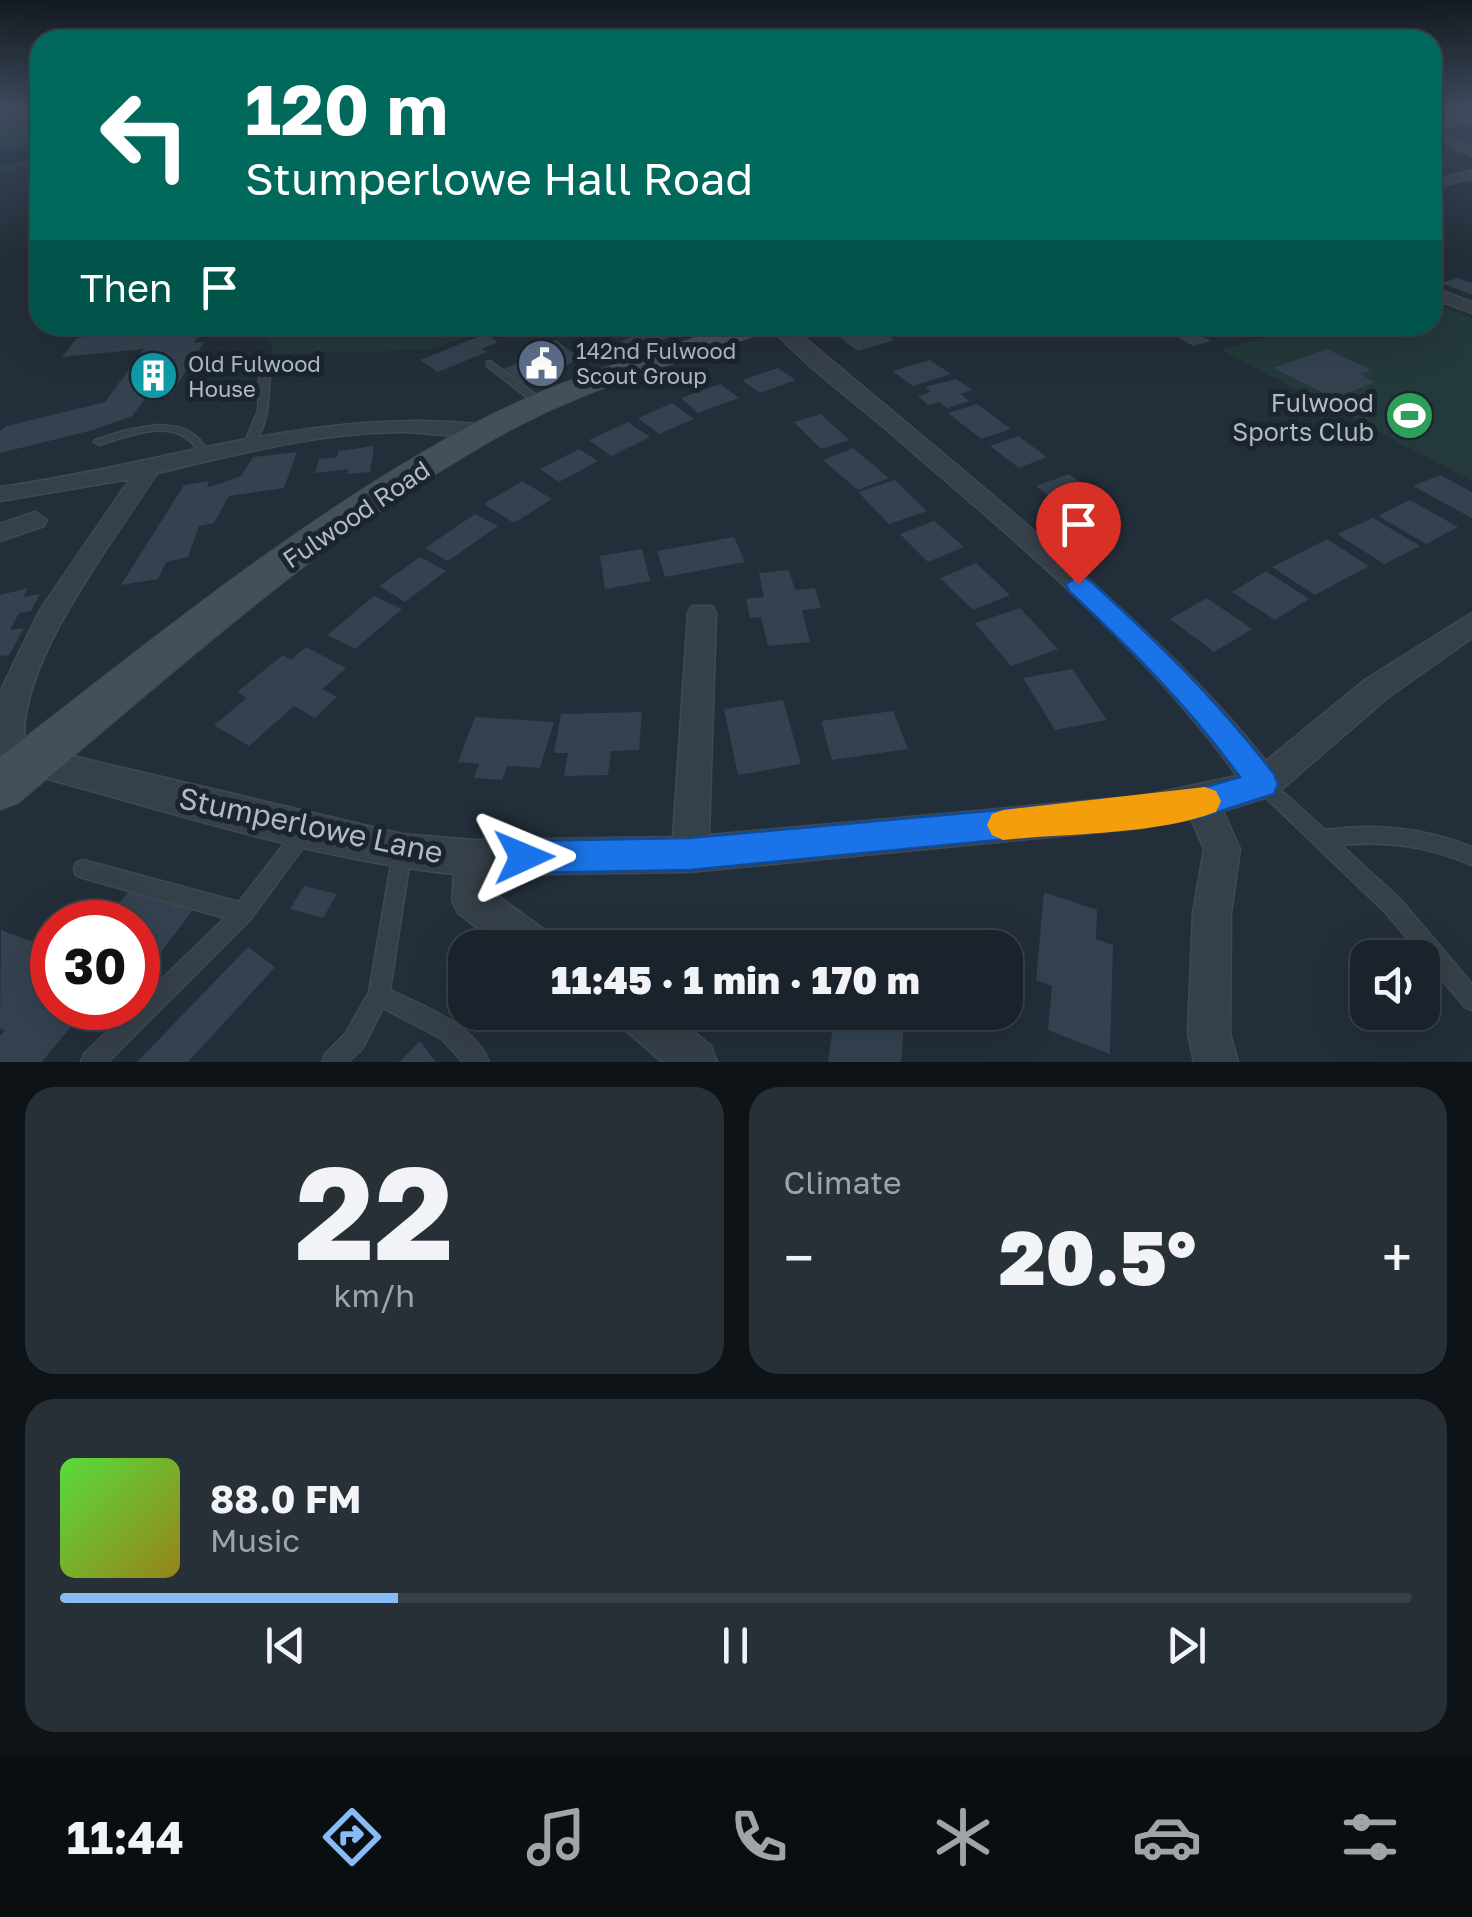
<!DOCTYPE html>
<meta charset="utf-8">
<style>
:root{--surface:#1a222b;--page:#272f37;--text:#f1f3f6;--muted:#9fa4a9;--line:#383f47;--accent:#87bbf4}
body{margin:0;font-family:"Golos Text",sans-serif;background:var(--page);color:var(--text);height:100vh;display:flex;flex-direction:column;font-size:38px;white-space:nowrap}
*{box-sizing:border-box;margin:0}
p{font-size:32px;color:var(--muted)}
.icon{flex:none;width:55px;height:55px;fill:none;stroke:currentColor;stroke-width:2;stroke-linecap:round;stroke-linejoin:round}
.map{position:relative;height:1062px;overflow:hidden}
.details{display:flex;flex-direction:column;gap:25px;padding:25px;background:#0e1318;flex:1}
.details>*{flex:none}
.guide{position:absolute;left:30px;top:30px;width:1412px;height:305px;border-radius:30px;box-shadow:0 10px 40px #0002,0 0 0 2px var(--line);background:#00695c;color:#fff;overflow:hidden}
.fabs{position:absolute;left:1350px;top:940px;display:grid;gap:20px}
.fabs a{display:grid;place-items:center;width:90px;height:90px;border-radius:20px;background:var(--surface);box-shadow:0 10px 40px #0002,0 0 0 2px var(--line);font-size:50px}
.speed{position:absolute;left:30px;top:900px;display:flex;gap:20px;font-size:50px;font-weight:700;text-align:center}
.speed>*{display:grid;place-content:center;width:130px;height:130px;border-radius:50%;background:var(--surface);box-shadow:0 10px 40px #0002,0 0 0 2px var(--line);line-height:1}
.speed .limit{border:15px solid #d22;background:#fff;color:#111}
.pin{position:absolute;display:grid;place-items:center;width:85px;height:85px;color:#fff;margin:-102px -42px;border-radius:50% 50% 50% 0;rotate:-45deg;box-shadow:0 0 10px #0007}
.pin .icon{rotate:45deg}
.me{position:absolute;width:110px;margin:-55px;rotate:89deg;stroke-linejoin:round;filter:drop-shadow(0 0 8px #0008)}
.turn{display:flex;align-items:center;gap:35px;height:210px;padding:0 50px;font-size:45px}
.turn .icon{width:130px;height:130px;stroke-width:2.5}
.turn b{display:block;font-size:70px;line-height:85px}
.then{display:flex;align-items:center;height:95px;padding:0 50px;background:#0003;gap:20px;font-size:38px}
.big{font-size:75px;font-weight:800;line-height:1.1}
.details .tile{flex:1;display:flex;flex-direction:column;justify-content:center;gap:15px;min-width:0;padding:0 35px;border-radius:30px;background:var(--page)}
.details .dial{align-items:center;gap:0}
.dial b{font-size:130px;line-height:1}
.song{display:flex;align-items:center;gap:30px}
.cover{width:120px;height:120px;border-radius:15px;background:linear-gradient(135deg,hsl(110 70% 55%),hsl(50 70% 35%))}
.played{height:10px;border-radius:5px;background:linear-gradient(90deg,var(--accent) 25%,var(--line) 25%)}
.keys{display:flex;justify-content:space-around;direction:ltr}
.heat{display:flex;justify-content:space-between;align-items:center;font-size:55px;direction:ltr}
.details .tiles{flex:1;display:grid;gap:25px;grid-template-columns:1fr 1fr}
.tile:last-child{grid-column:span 2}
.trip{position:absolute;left:448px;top:930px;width:575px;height:100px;border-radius:30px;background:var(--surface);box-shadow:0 10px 40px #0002,0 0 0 2px var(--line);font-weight:800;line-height:100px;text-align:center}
.tabs{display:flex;height:160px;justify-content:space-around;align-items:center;background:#0a0e11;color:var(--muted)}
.tabs .icon{width:70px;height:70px}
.tabs .on{color:var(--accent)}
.tabs b{font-size:45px;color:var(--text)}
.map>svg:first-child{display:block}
</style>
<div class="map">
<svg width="1472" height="1062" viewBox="0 0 1472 1062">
<rect width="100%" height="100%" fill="#222e39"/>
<path fill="#24393a" d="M40 113V163L0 172V120Z
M1433 302 1472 318V481L1221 350 1308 325H1432Z
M260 325H601L568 338 483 330 428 350 275 354Z"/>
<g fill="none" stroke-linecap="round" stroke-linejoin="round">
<path fill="#162636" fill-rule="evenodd" d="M40 142V156L0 166V152Z"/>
</g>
<path fill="#344250" d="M1458 278 1472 283V295L1441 283Z
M656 325 693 327 611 362 596 353Z
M873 325 894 340 858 351 835 334Z
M1156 325H1178L1211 341 1193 346Z
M202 326 194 343 204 342 171 395 146 397 132 416 93 430 0 453V431L7 426 105 402 144 349 62 357 77 338Z
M485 334 498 342 481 349 487 352 438 372 420 360Z
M556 340 581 359 523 383 504 369 542 353 534 348Z
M1327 349 1371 370 1360 374 1375 382 1334 398 1273 368Z
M930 360 951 374 913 386 892 371Z
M778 368 796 380 760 393 742 380Z
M956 379 972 390 960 394 970 401 947 408 939 402 928 405 918 396 931 392 925 387Z
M720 384 739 398 698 413 681 398Z
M672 403 694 419 659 434 638 418Z
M977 404 1011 429 981 439 948 413Z
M821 414 849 440 821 449 794 422Z
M628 422 650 437 611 456 589 440Z
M1018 436 1047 457 1019 468 990 446Z
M374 446 370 472 347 474 349 469 315 473 319 459 337 457 338 451Z
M853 448 889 478 858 490 823 460Z
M579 449 598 461 559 482 540 469Z
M297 452 284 488 229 496 214 523 199 526 188 557 166 562 158 579 121 585 184 485 209 481 207 488 241 476 253 457Z
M1069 474 1114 507 1081 520 1036 486Z
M1440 475 1472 492V518L1413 486Z
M895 480 927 511 889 524 858 492Z
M522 481 552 499 514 523 484 504Z
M1410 500 1458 527 1426 544 1378 516Z
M475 514 498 526 448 561 425 548Z
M1373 518 1420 546 1384 564 1337 534Z
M934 521 964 547 928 562 900 534Z
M734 537 745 562 665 577 657 551Z
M1327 539 1369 566 1315 595 1272 567Z
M642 549 650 581 605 589 600 556Z
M420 557 446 571 405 602 379 586Z
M976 563 1010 595 973 610 940 578Z
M789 570 795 590 815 588 821 608 802 610 810 642 768 646 761 617 750 618 746 599 764 597 759 573Z
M1266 571 1309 599 1275 620 1232 592Z
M28 588 23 597 40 594 31 611 19 613 10 630 24 628 9 655 0 656V595Z
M374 596 402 609 355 649 327 635Z
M1207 598 1252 629 1214 652 1170 619Z
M1020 608 1058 649 1011 666 975 623Z
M306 647 346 668 322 689 337 697 315 718 294 706 249 746 214 725 247 698 237 692 283 655 291 660Z
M1072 669 1107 720 1055 730 1023 678Z
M783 700 801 764 738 775 724 709Z
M893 711 908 749 832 760 821 721Z
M642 712 639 750 611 751 608 775 564 776 568 753H554L561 714Z
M475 717 554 722 540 768 507 766 502 780 474 778 479 764 458 762Z
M304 886 337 894 323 918 290 909Z
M130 890 193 910 138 982V922H102Z
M1044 892 1097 910 1096 939 1113 945 1110 1054 1048 1030 1052 986 1036 980Z
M1 930 52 949V1008H86L42 1062H0V1036L5 1030 0 1028Z
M248 947 275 967 188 1062H137Z
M835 1012H905L901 1062H828Z
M420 1041 436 1062H399Z"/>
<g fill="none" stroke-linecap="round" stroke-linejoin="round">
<defs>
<path id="lane" d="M265 360 270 363C269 389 271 430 249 447L244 444 258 411 260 363Z
M490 361 546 402V406H538L487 366V362Z
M158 425C185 426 196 431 211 455L205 458 201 457C198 453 196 447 192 443 169 418 126 437 99 445L94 442 95 440 127 430Z
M1265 778 1271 781 1325 830C1378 823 1423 828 1472 847V865C1428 847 1388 840 1341 845L1400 899 1472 984V1010L1465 1007 1386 913 1259 791 1256 786 1259 781Z
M304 824 310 826 313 832 310 838 250 920 108 1062H81L84 1054 132 1008H138V1002L225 918 83 878 76 875 74 869 76 863 83 860 239 902 298 826Z
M402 844 408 847 411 853 390 990C425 1007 473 1024 489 1062H463L442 1039 383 1008 362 1049 348 1062H322L325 1054 346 1033 369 992 393 853 396 847Z"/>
<path id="street" d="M1472 117V123L1432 127V121Z
M1432 130 1472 149V156L1432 137Z
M1472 170V178L1432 189V181Z
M1432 287 1472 302V313L1432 298Z
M769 325H789C884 405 981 483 1074 566 1143 628 1208 688 1266 761L1365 680 1472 613V638L1387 698 1275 795 1223 811 1240 849 1231 913 1230 1034 1238 1062H1194L1188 1034 1193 913 1204 849 1191 819 1142 828 690 872 491 875V891L550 934 556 948H503L458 913 452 900 454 874C311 859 169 811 29 774L17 770 0 753V692L40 610 130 479 0 501V487C161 465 320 405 484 425L495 431C483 442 424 432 404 432 320 432 238 454 157 473 113 542 25 653 24 735L39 748 402 834 474 840 673 837 688 613 692 606H712L716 613 709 835 1142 796 1237 776C1145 648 1020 545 901 442 858 404 806 368 769 325Z
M35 512 47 520 44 526 0 541V524Z
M616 1012H670L711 1046 717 1062H662L622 1027Z"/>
<path id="secondary" d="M734 325H773L769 331C677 363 579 390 494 439 320 538 171 675 18 803L0 810V757C152 640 302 516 472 425 554 380 646 355 734 325Z"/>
</defs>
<use href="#lane" stroke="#3f4952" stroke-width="3"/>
<use href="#street" stroke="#3f4952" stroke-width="3"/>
<use href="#secondary" stroke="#3f4952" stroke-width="2"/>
<use href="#lane" fill="#364049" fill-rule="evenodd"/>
<use href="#street" fill="#364049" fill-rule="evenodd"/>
<use href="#secondary" fill="#444f5c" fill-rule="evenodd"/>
</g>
<linearGradient id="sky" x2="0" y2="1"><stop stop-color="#13191f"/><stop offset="0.42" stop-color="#3e4c5f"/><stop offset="1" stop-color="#3e4c5f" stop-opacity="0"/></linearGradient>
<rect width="1472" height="259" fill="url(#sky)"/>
<path fill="#1a73e8" stroke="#114b97" stroke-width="2.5" d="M1078 576 1087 578C1159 643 1214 697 1274 774L1278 784 1274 794 1202 817 1142 826 690 870 524 873 513 868 508 857 513 845 524 841 690 838 1142 797 1202 788 1240 777C1189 707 1132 650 1069 591L1066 584Z"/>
<path fill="#f59e0b" d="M1205 787 1216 791 1221 801 1216 812C1155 835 1069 833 1003 840L992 835 987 825 992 814 1003 810Z"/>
<defs>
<symbol id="civic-disc" viewBox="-11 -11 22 22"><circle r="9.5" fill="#5c6f8a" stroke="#1b252e"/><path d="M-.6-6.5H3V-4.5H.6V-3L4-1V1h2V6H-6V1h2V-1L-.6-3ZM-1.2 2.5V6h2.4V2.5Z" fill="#fff"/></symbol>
<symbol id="building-disc" viewBox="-11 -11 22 22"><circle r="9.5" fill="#0f9aa8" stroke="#1b252e"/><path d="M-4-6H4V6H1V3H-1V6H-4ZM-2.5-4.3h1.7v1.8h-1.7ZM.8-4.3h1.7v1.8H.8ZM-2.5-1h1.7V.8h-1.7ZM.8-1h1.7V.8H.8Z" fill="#fff"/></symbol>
<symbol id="stadium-disc" viewBox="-11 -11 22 22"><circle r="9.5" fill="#2e9e5b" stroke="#1b252e"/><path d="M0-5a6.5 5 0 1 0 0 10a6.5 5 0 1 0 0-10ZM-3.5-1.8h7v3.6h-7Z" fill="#fff"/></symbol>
</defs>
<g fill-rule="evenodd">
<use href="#civic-disc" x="514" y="336" width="55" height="55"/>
<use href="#building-disc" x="126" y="348" width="55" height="55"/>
<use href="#stadium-disc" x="1382" y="388" width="55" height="55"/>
</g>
<g text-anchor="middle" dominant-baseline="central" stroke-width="10" stroke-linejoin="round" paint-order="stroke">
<g font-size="22" fill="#b1bac5" stroke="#1b252e" text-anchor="start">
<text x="576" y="350">142nd Fulwood<tspan x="576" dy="25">Scout Group</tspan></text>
<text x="188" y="363">Old Fulwood<tspan x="188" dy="25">House</tspan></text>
</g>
<g font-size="25" fill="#b1bac5" stroke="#1b252e" text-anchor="end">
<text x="1374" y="402">Fulwood<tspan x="1374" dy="29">Sports Club</tspan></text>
</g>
<g font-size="25" fill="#b1bac5" stroke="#1b252e">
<text transform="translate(356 514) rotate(-34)">Fulwood Road</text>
</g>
<g font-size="30" fill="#b1bac5" stroke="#1b252e">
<text transform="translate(311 825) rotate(12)">Stumperlowe Lane</text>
</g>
</g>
</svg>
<div class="fabs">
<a><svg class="icon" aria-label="sound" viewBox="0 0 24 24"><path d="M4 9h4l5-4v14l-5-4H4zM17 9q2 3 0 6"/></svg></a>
</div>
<div class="speed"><div class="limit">30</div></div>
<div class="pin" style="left:1078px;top:584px;background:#d93025"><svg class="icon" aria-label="arrive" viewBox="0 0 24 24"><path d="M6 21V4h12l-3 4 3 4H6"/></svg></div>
<svg class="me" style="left:524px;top:857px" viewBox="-20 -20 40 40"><path d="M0-17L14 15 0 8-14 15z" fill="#1a73e8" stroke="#fff" stroke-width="4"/></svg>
<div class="trip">11:45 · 1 min · 170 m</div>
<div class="guide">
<div class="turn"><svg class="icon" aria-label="left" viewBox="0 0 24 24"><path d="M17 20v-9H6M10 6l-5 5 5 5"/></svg><div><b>120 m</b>Stumperlowe Hall Road</div></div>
<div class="then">Then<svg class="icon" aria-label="arrive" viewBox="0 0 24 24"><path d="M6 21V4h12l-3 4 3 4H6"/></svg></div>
</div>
</div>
<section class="details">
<div class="tiles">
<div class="tile dial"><b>22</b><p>km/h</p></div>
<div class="tile"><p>Climate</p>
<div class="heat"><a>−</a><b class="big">20.5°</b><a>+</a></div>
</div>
<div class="tile">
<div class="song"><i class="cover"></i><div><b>88.0 FM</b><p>Music</p></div></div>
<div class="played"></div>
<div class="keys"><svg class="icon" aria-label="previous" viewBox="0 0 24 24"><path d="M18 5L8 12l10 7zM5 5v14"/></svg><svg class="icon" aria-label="pause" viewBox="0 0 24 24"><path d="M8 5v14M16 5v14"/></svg><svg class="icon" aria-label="next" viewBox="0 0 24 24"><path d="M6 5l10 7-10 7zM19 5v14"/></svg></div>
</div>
</div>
</section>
<nav class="tabs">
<b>11:44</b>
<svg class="icon on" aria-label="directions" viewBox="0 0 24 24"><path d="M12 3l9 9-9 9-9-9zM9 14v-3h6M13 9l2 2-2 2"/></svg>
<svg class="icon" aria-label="music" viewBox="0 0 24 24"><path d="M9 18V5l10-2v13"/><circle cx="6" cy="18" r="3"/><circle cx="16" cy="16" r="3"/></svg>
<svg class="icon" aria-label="phone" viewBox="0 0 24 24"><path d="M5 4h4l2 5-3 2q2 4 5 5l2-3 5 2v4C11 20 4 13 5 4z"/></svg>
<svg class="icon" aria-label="climate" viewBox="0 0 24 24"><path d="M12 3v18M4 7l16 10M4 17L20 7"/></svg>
<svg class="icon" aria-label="car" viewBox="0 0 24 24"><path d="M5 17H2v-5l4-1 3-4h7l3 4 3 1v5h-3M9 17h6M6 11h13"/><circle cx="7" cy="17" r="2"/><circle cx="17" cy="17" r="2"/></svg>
<svg class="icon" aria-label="filters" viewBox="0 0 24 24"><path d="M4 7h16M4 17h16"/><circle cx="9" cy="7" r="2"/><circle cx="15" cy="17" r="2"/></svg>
</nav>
